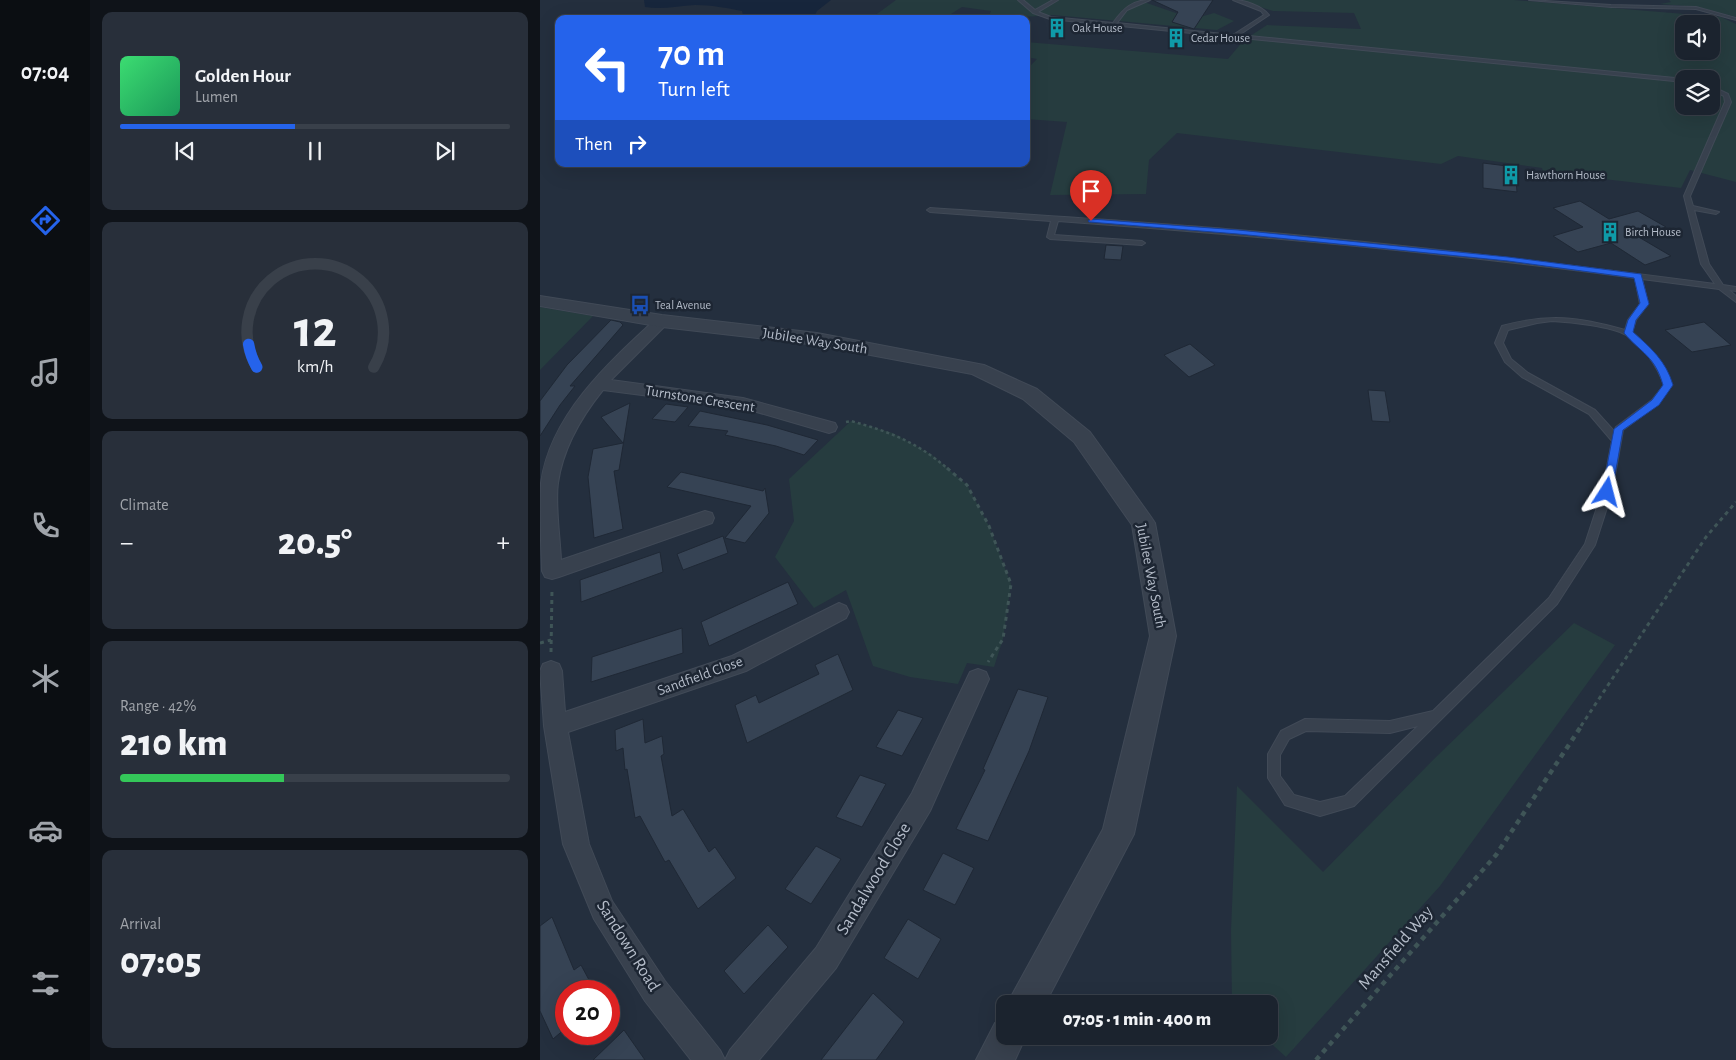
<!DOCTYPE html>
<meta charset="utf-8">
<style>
:root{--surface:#1b232e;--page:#282f3a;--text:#f1f3f6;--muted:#a0a4aa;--line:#39404a;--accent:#2563eb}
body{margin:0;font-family:"Alegreya Sans",sans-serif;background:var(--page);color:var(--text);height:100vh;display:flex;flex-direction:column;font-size:19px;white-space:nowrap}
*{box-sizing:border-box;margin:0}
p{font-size:16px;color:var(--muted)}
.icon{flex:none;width:28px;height:28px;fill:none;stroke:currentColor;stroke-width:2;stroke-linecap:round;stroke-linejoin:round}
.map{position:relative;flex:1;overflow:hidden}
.details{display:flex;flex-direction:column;gap:12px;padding:12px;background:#0f1319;width:450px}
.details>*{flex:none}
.hud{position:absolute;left:15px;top:15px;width:475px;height:152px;border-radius:10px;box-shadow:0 5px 20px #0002,0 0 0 1px var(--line);background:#2563eb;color:#fff;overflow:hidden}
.tools{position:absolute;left:1135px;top:15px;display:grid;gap:10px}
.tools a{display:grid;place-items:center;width:45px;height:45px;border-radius:10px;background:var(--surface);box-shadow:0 5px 20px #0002,0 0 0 1px var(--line);font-size:25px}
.speed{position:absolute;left:15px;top:980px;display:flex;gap:10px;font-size:25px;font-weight:700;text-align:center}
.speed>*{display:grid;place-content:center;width:65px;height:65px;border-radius:50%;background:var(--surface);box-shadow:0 5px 20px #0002,0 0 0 1px var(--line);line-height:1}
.speed .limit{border:8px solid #d22;background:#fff;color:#111}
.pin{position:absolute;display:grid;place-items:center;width:42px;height:42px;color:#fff;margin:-51px -21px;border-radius:50% 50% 50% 0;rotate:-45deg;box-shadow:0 0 5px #0007}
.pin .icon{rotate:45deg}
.me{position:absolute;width:55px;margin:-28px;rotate:9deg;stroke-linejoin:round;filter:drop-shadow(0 0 4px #0008)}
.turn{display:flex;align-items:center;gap:18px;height:105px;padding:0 20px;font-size:22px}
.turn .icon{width:65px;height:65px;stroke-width:2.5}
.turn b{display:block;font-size:35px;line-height:42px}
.then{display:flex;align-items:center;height:48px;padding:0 20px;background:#0003;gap:10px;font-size:19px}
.big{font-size:38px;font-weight:800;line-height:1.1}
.details .widget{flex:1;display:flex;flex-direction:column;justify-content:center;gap:8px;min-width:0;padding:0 18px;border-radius:10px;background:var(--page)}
.details .dial{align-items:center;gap:0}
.dial svg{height:130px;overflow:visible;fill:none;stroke:var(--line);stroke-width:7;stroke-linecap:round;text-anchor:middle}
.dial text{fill:var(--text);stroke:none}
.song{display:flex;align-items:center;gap:15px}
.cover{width:60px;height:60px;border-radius:8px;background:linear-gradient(135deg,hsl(140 70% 55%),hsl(150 70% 35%))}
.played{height:5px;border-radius:2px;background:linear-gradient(90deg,var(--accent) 45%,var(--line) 45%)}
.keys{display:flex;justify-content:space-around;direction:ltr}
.heat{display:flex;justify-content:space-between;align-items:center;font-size:28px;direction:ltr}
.charge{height:8px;border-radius:4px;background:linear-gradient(90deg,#34c759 42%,var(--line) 0)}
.trip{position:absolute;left:456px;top:995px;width:282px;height:50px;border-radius:10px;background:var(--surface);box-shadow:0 5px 20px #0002,0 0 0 1px var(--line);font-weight:800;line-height:50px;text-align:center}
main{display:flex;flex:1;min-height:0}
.tabs{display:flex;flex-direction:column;width:90px;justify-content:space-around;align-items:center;background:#0b0e12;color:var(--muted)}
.tabs .icon{width:35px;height:35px}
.tabs .current{color:var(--accent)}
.tabs b{font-size:22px;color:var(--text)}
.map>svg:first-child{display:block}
</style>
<main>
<nav class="tabs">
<b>07:04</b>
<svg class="icon current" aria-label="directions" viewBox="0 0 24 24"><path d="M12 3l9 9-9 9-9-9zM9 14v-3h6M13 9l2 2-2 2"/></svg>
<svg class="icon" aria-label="music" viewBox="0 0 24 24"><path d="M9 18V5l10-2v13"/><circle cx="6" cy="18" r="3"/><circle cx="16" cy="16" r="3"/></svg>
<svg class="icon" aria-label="phone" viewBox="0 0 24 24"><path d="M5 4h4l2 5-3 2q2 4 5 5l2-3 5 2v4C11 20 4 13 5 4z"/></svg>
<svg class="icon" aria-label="climate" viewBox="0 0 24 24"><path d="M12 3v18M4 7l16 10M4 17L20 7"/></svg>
<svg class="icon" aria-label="car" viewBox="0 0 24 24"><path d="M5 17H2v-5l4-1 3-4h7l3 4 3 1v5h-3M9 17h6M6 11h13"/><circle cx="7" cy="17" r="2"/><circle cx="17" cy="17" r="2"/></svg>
<svg class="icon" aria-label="filters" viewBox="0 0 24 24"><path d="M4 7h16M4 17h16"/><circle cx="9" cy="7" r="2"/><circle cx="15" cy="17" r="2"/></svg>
</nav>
<section class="details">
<div class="widget">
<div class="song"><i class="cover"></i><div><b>Golden Hour</b><p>Lumen</p></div></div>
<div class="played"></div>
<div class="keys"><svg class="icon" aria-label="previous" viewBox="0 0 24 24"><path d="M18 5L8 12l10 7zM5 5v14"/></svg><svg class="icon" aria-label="pause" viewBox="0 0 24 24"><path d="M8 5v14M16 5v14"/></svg><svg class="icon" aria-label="next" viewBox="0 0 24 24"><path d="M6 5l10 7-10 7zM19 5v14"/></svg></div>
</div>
<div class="widget dial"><svg viewBox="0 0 100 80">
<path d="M14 69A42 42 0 1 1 86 69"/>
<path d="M14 69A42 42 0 0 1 9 55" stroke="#2563eb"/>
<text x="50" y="56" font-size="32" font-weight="700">12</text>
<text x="50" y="72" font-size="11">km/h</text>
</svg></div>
<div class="widget"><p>Climate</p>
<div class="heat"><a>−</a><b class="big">20.5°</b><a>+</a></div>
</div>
<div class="widget"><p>Range · 42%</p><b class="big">210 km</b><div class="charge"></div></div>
<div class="widget"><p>Arrival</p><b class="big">07:05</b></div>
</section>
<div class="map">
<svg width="1196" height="1060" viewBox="0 0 1196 1060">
<rect width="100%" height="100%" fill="#242f3e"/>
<path fill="#263c3f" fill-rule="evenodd" d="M356 0H609L604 2 653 19 674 13 694 21 677 30 513 15 453 19 448 18 451 11 422 7 403 19H330Z
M699 0H974L1181 17 1196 24V182L1150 170 1141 188 1055 178 1005 180 1002 168 918 156 901 164 637 133 609 160 606 194 510 195 527 122 486 119V70L497 59 486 57V42L688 59 704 40 727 25 821 29 814 13 733 11ZM1144 24H1171V51H1144ZM1144 79H1171V106H1144Z
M1129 0H1196V17L1158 7 1120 4 1131 2Z
M0 307 53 316 0 370Z
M311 421 353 433 392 455 427 485 449 526 471 584 463 639 454 667 427 663 418 684 370 677 333 666 306 590 274 608 235 557 254 521 249 479Z
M1034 623 1075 645 900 886 746 1057 723 1036H730V1004H692L691 930 697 786 783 872 894 759Z"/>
<path fill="#17263c" d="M104 0H291L277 11 273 19H204L202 11C187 8 171 5 155 5 138 6 122 10 105 7Z"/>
<path fill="#364354" stroke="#1f2835" d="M612 0H673L654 29 632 22 638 12Z
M943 163 975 167 977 192 943 188Z
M1040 201 1069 219 1098 211 1126 227 1097 236 1131 256 1105 265 1071 243 1038 252 1013 236 1043 227 1013 208Z
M566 245 583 246 581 260 564 259Z
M71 320 80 322 83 325 30 386H35L20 405 0 436V401L27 365Z
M1164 322 1191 345 1152 352 1125 330Z
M650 344 675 365 649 377 624 355Z
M828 390 845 391 850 422 832 421Z
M90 403 79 470 74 471 83 529 54 538 48 477 53 449 83 443 61 417Z
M126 404 148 407 135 422 112 419Z
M160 411 227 425 278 440 264 455 236 446 185 435 188 431 148 426Z
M141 472 223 491 225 488 229 513 205 543 185 538 211 506 127 487Z
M183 536 188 553 143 570 137 554Z
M120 552 123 572 41 602 40 580Z
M248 582 258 604 169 646 161 622Z
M142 628 143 653 51 682 52 657Z
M298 654 313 690 207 743 195 705 216 695 219 703 279 674 275 665Z
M478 689 508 697 489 751 448 841 416 829 445 770 443 769Z
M358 710 383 718 362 756 336 747Z
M103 719 105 743 122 736 124 754 121 756 132 816 143 809 169 852 175 847 196 878 158 909 129 860 125 862 100 816 95 818 87 769 85 770 83 748 76 751 75 730Z
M320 775 346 784 322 827 296 817Z
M276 846 301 859 271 904 245 889Z
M403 853 434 868 415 905 383 890Z
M12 917 34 970 41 965 55 991H26V1028L13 1039 0 1011V926Z
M368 919 401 939 378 979 344 958Z
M228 925 248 947 204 994 184 971Z
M333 993 364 1022 336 1060H281Z
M84 1030 105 1060H53Z"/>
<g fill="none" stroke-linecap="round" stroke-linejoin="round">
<defs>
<path id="service" d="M478 0H483L495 10 513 0H518L498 12 511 17 573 23C583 9 592 0 610 0L587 10 577 23 693 35 724 15 721 11 693 0C705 0 722 6 729 15L699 35 1145 79H1144V82L510 19 493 13Z
M989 0 1071 5 1156 7 1196 18V20L1156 9 1071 7Z
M1171 86 1188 94 1191 102 1150 196 1153 206 1179 212 1176 214 1154 210 1169 264 1183 285 1196 287V291L1189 290 1196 296V302L1179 289 1102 279 1108 304 1096 320 1092 332C1110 348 1124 363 1132 385L1118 404 1083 430 1072 492 1055 545 1017 604 814 806 780 816 745 805 728 778V754L741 731 765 719 850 721 893 711 1009 598 1045 544 1062 492 1072 441 1049 414 982 377 965 362 955 343 962 326C1009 313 1039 317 1085 330L1088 320 1100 304 1095 278C903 252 710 235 518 221L514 235 602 241 605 243 602 245 510 239 507 237 511 221 390 212 387 210 390 208C493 215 595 221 698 230 858 244 1017 263 1175 284L1161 264 1144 196 1185 102 1184 96 1171 89ZM1012 321C1030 322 1071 326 1086 335 1104 346 1117 366 1124 385L1112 400 1076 427 1074 431 1055 410 988 373 971 359 963 343 968 330 997 323ZM878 726 805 796 780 802 754 795 740 776V755L749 739 766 731 850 733Z"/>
<path id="minor" d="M122 317 127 318 129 321 127 324 71 380 203 398 295 423 297 427 295 431 289 433 203 408 63 390C42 416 23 448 18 483 15 504 20 537 21 560L165 511 172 513 174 518 172 523 19 577 12 579 5 577 2 571C1 546 0 507 1 483 10 415 69 362 117 318Z
M299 603 306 606 309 612 306 618 206 671 28 732 49 844 72 901 125 981 180 1050 185 1060H151L105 1001 54 919 23 844 4 726 0 671 3 664 11 661 19 664 22 671 25 712 192 656Z
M438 669 446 672 449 679 390 811 296 968 219 1060H185L190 1050 276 948 372 793 430 672Z"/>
<path id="tertiary" d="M0 296 122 315 277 333 444 365 497 389 550 432 611 517 615 523 636 636 594 834 505 1004H467L563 829 610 636 592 525 534 442 483 399 432 374 277 345 122 327 0 306Z
M465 1019V1036H486L475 1060H436L455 1023Z"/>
</defs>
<use href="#service" stroke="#414a57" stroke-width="2"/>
<use href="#minor" stroke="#414a57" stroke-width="2"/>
<use href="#tertiary" stroke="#414a57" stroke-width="2"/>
<path stroke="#3f5557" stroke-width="2.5" stroke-dasharray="3 3" stroke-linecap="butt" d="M306 422 311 421C350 432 377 442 408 469"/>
<path stroke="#3f5557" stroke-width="3" stroke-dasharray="4 4" stroke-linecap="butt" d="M407 468 427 485 449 526 471 584 463 639 448 662
M0 643 11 640
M11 652 12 589
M1041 726 1166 537 1196 502"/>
<path stroke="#3f5557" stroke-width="4.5" stroke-dasharray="5 5" stroke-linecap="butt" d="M776 1060 956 855 1042 725"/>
<use href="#service" fill="#38414e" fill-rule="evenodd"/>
<use href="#minor" fill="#38414e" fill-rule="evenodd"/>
<use href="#tertiary" fill="#38414e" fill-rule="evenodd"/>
</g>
<path fill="#2563eb" stroke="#184099" d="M551 219 698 230 968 257 1101 274 1109 304 1096 320 1093 332C1111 348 1126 361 1133 385L1119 405 1083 430 1072 492 1067 496 1062 492 1074 429 1112 400 1123 385C1115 356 1101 353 1084 333L1088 320 1100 303 1094 278 968 261 698 234 549 222 548 221Z"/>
<defs>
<symbol id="building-bare" viewBox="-9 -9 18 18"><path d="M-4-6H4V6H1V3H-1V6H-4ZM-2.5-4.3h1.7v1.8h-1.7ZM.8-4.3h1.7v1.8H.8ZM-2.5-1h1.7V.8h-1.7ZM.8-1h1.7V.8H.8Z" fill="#0f9aa8" stroke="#1d2633" stroke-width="2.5" paint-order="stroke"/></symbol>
<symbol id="bus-bare" viewBox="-9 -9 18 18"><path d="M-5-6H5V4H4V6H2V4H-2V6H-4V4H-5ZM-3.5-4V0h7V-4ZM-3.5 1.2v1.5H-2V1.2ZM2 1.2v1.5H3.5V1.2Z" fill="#1a4fb4" stroke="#1d2633" stroke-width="2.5" paint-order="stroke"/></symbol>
</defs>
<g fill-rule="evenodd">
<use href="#building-bare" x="503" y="14" width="28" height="28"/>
<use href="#building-bare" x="622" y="24" width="28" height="28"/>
<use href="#building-bare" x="957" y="161" width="28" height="28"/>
<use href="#building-bare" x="1056" y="218" width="28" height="28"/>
<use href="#bus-bare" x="86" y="291" width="28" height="28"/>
</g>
<g text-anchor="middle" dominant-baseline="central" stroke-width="5" stroke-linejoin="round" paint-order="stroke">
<g font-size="12" fill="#b4bcc9" stroke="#1d2633" text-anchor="start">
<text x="532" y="28">Oak House</text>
<text x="651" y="38">Cedar House</text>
<text x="986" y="175">Hawthorn House</text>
<text x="1085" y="232">Birch House</text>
<text x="115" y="305">Teal Avenue</text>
</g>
<g font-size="15" fill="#b4bcc9" stroke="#1d2633">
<text transform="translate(275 341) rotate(9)">Jubilee Way South</text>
<text transform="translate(160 399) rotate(9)">Turnstone Crescent</text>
<text transform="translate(611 576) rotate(79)">Jubilee Way South</text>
<text transform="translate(160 676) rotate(-20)">Sandfield Close</text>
</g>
<g font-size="18" fill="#b4bcc9" stroke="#1d2633">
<text transform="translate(334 879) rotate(-59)">Sandalwood Close</text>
<text transform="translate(88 946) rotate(58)">Sandown Road</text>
<text transform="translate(856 948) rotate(-49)">Mansfield Way</text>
</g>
</g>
</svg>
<div class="tools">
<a><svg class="icon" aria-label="sound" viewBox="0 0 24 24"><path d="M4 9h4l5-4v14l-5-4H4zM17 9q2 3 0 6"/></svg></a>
<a><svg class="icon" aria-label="layers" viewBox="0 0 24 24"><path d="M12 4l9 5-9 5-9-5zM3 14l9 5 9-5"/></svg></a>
</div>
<div class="speed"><div class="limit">20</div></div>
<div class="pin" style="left:551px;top:221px;background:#d93025"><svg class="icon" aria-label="arrive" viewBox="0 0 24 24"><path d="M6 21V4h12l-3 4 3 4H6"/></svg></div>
<svg class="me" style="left:1067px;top:492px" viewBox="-20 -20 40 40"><path d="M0-17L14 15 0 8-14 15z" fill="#2563eb" stroke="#fff" stroke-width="4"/></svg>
<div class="trip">07:05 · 1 min · 400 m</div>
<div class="hud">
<div class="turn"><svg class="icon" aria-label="left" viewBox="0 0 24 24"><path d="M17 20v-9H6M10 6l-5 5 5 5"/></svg><div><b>70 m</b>Turn left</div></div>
<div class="then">Then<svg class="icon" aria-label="right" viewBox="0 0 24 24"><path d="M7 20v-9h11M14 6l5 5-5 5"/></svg></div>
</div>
</div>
</main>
